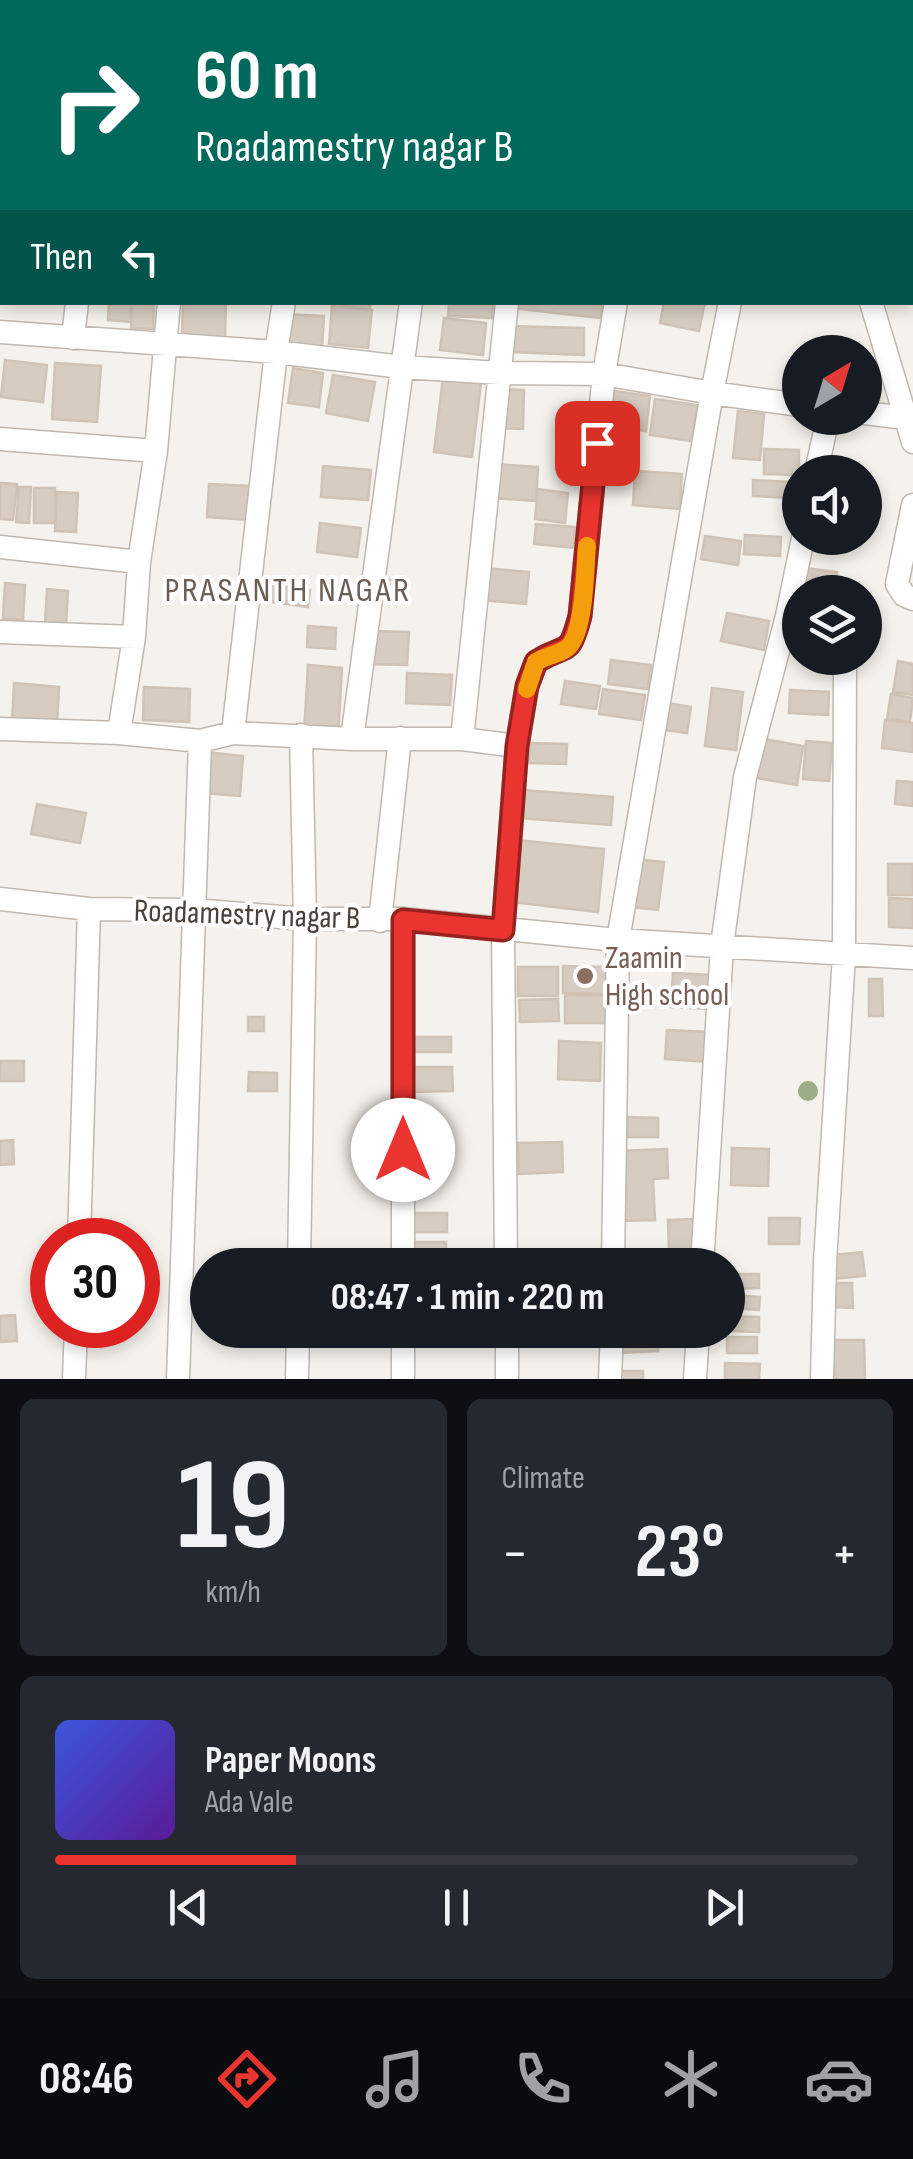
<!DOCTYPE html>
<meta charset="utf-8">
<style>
:root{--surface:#171b24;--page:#242831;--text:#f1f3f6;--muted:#9ea1a6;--line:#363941;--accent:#e9342f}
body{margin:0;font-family:"Sofia Sans Condensed",sans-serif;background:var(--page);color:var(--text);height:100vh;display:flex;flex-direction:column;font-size:38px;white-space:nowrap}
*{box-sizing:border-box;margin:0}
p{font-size:32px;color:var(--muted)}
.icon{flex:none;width:55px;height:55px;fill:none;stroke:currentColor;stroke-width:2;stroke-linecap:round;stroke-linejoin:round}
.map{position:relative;height:1379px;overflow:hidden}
.drawer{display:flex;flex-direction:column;gap:20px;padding:20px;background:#0d0f14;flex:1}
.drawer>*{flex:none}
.guide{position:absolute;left:0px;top:0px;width:915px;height:305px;box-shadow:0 5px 15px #0003;background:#00695c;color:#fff;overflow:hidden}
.needle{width:65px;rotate:38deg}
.buttons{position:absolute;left:782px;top:335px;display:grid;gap:20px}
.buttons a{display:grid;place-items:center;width:100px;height:100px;border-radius:50%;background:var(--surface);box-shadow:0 5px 15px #0003;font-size:50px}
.speed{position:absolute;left:30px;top:1218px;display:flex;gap:20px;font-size:50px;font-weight:700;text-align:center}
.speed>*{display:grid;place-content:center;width:130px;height:130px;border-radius:50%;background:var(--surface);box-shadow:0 5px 15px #0003;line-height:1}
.speed .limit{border:15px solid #d22;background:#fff;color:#111}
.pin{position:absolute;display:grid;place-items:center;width:85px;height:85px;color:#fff;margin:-42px;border-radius:20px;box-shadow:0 5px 15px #0006}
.me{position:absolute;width:110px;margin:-55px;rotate:0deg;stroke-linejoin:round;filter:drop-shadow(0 0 8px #0008)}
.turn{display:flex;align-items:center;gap:35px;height:210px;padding:0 30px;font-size:45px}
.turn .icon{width:130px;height:130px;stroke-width:2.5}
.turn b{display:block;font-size:70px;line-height:85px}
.then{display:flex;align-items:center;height:95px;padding:0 30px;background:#0003;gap:20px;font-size:38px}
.big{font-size:75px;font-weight:700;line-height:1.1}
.drawer .tile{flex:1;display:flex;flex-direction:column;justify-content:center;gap:15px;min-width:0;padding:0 35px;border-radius:15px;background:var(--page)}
.drawer .dial{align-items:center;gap:0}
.dial b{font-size:130px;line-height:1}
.song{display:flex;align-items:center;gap:30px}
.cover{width:120px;height:120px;border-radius:15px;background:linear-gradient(135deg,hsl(230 70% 55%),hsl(270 70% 35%))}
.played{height:10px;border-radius:5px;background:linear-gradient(90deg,var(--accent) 30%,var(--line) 30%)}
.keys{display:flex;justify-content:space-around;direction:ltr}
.heat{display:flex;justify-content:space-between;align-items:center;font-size:55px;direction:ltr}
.drawer .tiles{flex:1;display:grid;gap:20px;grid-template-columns:1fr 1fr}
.tile:last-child{grid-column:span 2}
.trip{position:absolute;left:190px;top:1248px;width:555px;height:100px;border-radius:50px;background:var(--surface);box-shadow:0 5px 15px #0003;font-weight:700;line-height:100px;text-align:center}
.tabs{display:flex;height:160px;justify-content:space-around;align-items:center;background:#090b0e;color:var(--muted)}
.tabs .icon{width:70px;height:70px}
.tabs .selected{color:var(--accent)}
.tabs b{font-size:45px;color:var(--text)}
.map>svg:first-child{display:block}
</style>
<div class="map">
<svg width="913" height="1379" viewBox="0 0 913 1379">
<rect width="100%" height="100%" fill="#f5f1ec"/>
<path fill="#d6ccc2" stroke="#d0c3b6" stroke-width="2.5" d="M109 302H131L130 322 108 320Z
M132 302H154L153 329 131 328Z
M183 302 226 303 225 339 182 337Z
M340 302H370V309L340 306Z
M449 302H493L492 318 448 316Z
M510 302H602L601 318 510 308Z
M664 302H705L699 331 660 323Z
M332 306 372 310 368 348 329 344Z
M283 314 324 316 322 348 282 346Z
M444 318 486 323 483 355 440 350Z
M506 326 584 328V355L506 352Z
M5 360 47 365 43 402 1 397Z
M55 363 101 366 97 422 52 419Z
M293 368 323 373 319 407 288 403Z
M333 375 375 382 368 421 326 413Z
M443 378 481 383 472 457 434 452Z
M499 389 524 390 523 429 498 428Z
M608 390 650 396 646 431 604 426Z
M655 399 697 405 692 441 650 435Z
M738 411 764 414 760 460 733 458Z
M764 449 799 450V475L764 474Z
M494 464 538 467 536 501 492 498Z
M323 466 371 470 368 500 321 497Z
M635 471 682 474 680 509 633 505Z
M753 480 791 482 790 498 753 496Z
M0 483 17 484 13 520 0 519Z
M209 484 250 486 249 520 207 517Z
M19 487H31L29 523 16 522Z
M34 488H55V523H34Z
M538 489 568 493 565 523 535 519Z
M57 492 78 493 76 532 55 531Z
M320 523 361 528 357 557 317 552Z
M536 524 575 527 574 548 534 544Z
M745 535 781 537 780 556 744 554Z
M705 536 741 541 738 565 701 559Z
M484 568 529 572 526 604 482 600Z
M805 568 837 572 835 592 803 588Z
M376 579 396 580 395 595 375 594Z
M5 583 25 585 23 620 3 619Z
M267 584 310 590 308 607 265 601Z
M47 589 68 591 66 626 45 624Z
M727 613 769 621 764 650 721 641Z
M308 626 336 628 335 649 307 647Z
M368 631 409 632 407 665 366 664Z
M611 660 651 665 648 689 608 684Z
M898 661 913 664V695L893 692Z
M308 665 342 668 338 736 304 733Z
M407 673 452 675 450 705 406 703Z
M565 681 600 686 596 709 561 704Z
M14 683 59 687 57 725 12 723Z
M144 687 190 689 189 722 143 720Z
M712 688 743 692 736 750 705 746Z
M603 689 645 695 641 720 599 714Z
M790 690 829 692 828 715 789 713Z
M891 694 913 698 910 722 887 719Z
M661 702 691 707 687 733 657 729Z
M885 720 913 723V752L882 748Z
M764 739 803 746 797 785 757 778Z
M806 741 832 743 829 781 803 779Z
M530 743 567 744 566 764 529 763Z
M206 752 243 756 240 796 202 793Z
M897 781 913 782V806L895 804Z
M522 790 613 797 611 825 520 818Z
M37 804 86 813 80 843 31 834Z
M517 840 604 849 598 912 511 902Z
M635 859 664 862 658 910 629 907Z
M888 864H913V895H888Z
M889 898 913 899V928L889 927Z
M563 966 608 967 607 994 563 993Z
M518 967H558V996H518Z
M673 973 712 975 710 1009 671 1007Z
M869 979H882L883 1016H869Z
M565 995H609V1023H565Z
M558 999 559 1021 520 1022 519 1000Z
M248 1017H264V1031H248Z
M667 1030 710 1032 708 1062 665 1059Z
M414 1037H451V1052H414Z
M559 1041 601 1043 600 1081 558 1079Z
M0 1061H24V1081H0Z
M412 1067H452L453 1091 413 1092Z
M249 1072 277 1073V1091H248Z
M627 1117 658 1118V1137H626Z
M13 1140 14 1164 0 1165V1141Z
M562 1142 563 1172 519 1174 518 1143Z
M732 1148 769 1149 768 1186 731 1185Z
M667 1149 668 1178 653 1179 655 1220 619 1221 617 1151Z
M406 1213H447V1232H406Z
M769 1218H800L799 1244H769Z
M694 1219 695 1253 669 1254 668 1220Z
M407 1242H446V1265H407Z
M862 1252 865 1276 834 1279 832 1255Z
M694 1259V1265H662V1260Z
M728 1274H759V1288L728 1289Z
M832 1283H852L853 1308 832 1307Z
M728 1295 760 1297 759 1310 728 1308Z
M15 1315 17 1341 0 1342V1316Z
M728 1316 759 1317V1332L728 1331Z
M620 1330H678L679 1338 658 1339V1351L621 1353Z
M727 1337H757V1353H727Z
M831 1340H864L865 1379H832Z
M725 1363 760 1364 759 1379H725Z
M618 1371H643V1379H619Z"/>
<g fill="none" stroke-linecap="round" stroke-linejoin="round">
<defs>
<path id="street" d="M132 0 133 2
M239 0 240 2
M378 0 381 2
M522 0 524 2
M666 0 669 2
M0 6 2 10
M912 10H913
M912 135H913
M912 253H913
M871 302 913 442
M0 332 276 352 402 367 500 373 604 374 712 393 800 405
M73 338 77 302
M865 413 906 418
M0 439 156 451
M816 472 828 418
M913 505 897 584 904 595 913 599
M0 547 139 562
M0 632 134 637
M0 729 119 733 200 741 233 733 352 739H462L517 746
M119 733 134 637 139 562 156 451 169 302
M233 733 276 352 284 302
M352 739 411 302
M462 739 507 302
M0 899 89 909 193 910 305 919H403L618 940 913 958
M403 919V1265
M380 921 400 738
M79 1240 89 909
M299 1265 305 919 301 735
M506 1265 503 930 517 746 527 686 536 662C568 642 568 660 580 616L604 374 616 302
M613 1265 618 940 712 393 730 302
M702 1265 722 946 745 777 787 616 803 538
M403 1330V1379
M507 1330V1379
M74 1379 76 1325
M178 1379 200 741
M297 1379 298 1330
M610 1379 612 1330
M695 1379 698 1330
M822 1379 825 1262 844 955 845 658"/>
</defs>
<use href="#street" stroke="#c0b8af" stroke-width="25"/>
<use href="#street" stroke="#fff" stroke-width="22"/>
</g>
<circle fill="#9cae85" cx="808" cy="1091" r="10"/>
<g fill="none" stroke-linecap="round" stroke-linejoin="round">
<defs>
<path id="route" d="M403 1150V920L503 930 517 746 527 686 536 662C568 641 568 660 580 616L597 443"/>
</defs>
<use href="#route" stroke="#97221f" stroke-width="25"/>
<use href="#route" stroke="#e9342f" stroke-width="18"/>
<path stroke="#f59e0b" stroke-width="18" d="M527 689 536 662C545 656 557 655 566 649 585 637 585 568 587 546"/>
</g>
<circle fill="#8d6e63" stroke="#fff" stroke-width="4" cx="585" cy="976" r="10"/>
<g text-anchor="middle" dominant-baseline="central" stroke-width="8" stroke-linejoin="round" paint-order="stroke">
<g font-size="32" fill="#49413a" stroke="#fff">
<text transform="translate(247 915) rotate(2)">Roadamestry nagar B</text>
</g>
<g font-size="32" fill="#785e54" stroke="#fff" text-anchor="start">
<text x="605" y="958">Zaamin<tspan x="605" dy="37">High school</tspan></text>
</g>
<g font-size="35" letter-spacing="2.5" fill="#6b5e52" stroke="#fff">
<text x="288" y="590">PRASANTH NAGAR</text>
</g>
</g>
</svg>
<div class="buttons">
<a><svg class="needle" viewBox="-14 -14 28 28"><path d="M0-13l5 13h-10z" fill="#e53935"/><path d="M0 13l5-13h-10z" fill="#9ea1a6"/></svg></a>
<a><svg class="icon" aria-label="sound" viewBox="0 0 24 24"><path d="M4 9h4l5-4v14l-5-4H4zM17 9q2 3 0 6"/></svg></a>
<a><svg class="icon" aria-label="layers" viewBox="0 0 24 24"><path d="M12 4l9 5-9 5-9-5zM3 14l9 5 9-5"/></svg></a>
</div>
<div class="speed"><div class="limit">30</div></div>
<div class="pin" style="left:597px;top:443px;background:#d93025"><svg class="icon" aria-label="arrive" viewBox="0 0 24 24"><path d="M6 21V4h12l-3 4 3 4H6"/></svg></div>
<svg class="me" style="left:403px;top:1150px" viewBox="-20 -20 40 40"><circle r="19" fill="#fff"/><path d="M0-13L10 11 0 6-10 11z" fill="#e9342f"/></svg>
<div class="trip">08:47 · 1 min · 220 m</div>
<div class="guide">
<div class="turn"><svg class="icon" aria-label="right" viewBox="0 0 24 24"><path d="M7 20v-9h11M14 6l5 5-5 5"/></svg><div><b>60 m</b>Roadamestry nagar B</div></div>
<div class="then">Then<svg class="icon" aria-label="left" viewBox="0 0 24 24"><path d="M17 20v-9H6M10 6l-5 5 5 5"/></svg></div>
</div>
</div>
<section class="drawer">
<div class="tiles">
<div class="tile dial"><b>19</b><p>km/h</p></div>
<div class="tile"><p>Climate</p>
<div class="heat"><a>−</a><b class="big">23°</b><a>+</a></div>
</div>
<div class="tile">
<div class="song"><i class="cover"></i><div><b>Paper Moons</b><p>Ada Vale</p></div></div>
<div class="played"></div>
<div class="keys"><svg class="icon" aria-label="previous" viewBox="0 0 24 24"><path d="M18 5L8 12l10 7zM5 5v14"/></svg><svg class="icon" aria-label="pause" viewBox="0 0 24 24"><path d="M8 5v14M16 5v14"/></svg><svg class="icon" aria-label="next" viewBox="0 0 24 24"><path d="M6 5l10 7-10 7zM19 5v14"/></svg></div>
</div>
</div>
</section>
<nav class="tabs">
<b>08:46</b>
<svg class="icon selected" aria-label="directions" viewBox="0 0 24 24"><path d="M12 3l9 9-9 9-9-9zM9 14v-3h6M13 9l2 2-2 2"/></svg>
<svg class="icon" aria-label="music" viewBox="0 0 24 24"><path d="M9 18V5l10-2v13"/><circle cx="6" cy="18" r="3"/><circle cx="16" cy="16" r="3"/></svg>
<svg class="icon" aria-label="phone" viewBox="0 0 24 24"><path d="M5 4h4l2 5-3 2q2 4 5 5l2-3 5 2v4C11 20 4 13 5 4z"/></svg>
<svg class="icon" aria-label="climate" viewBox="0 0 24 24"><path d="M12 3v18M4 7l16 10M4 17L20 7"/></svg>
<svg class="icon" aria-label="car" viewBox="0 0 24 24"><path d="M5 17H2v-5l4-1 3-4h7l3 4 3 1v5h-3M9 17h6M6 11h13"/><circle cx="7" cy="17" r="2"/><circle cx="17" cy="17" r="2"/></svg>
</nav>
